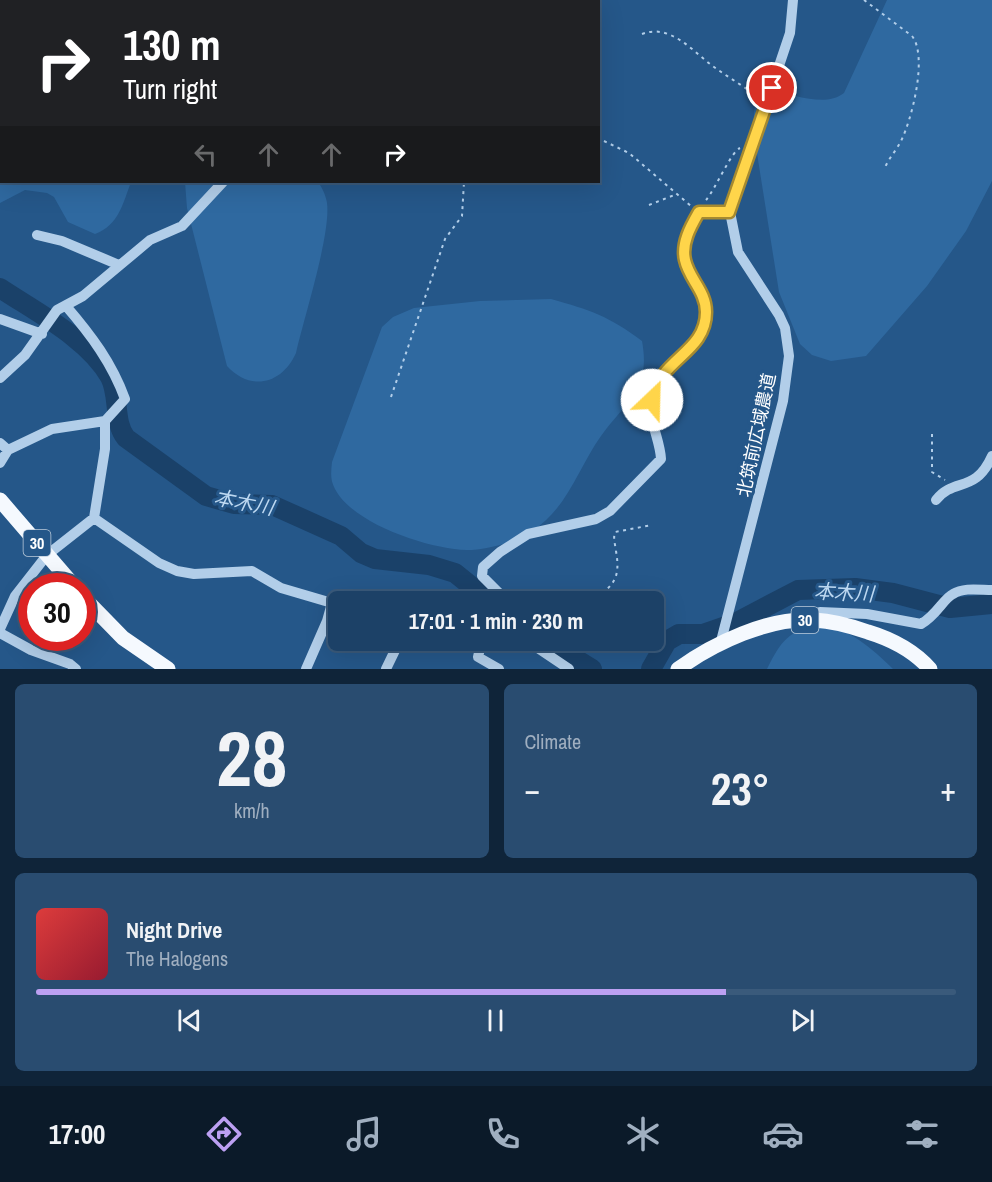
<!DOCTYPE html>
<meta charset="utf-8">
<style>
:root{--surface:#1c4167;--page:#294c70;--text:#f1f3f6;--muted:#a0afc0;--line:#3a5a7b;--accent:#bca0f2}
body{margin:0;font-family:"Archivo Narrow","Noto Sans JP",sans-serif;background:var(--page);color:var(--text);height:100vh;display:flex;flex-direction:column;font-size:22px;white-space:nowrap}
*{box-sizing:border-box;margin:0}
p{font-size:20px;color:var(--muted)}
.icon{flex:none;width:33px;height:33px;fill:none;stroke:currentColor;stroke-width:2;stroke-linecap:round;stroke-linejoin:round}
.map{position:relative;height:669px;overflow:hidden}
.panel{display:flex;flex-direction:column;gap:15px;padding:15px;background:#0f2439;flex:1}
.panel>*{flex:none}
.guide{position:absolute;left:0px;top:0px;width:600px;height:183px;box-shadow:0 6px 24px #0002,0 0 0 2px var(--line);background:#202124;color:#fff;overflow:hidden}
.speed{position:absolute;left:18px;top:573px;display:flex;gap:12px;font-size:30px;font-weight:700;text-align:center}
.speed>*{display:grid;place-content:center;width:78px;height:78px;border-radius:50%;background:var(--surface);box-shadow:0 6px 24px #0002,0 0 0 2px var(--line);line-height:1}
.speed .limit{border:9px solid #d22;background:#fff;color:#111}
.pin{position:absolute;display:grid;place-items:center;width:51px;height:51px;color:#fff;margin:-26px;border:3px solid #fff;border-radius:50%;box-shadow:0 2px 6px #0007}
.me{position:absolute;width:66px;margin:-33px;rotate:24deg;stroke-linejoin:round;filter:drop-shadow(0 0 4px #0008)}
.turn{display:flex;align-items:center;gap:21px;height:126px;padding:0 24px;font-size:27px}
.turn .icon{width:78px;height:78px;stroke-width:2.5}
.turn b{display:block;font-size:42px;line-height:51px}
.lanes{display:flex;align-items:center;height:57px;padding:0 24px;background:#0003;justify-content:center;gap:30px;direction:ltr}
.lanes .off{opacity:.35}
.big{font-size:45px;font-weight:700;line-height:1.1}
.panel .tile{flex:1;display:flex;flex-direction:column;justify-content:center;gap:9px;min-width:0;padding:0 21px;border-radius:9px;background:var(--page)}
.panel .dial{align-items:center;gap:0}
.dial b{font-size:78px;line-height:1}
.song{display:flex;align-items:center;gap:18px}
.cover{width:72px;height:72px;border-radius:9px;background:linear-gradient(135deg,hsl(0 70% 55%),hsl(350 70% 35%))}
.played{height:6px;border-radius:3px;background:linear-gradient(90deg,var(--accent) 75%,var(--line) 75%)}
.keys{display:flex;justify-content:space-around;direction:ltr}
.heat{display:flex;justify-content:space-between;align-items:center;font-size:33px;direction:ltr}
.panel .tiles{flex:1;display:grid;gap:15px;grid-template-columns:1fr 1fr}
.tile:last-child{grid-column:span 2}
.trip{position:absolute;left:328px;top:591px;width:336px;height:60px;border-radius:9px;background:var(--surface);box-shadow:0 6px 24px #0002,0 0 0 2px var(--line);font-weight:700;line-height:60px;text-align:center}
.tabs{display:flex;height:96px;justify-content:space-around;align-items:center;background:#0b1a29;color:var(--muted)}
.tabs .icon{width:42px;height:42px}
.tabs .active{color:var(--accent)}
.tabs b{font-size:27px;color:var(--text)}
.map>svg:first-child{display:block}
</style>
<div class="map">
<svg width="992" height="669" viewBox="0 0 992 669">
<rect width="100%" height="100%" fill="#255789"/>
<path fill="#2f69a0" d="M0 0H178L2 2V182H131C123 203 119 225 95 234L68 222 54 197 47 193 25 190 0 203Z
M887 0H992V181L966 231 927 286 866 356 831 361 812 355 800 344 779 292 753 128 755 102 760 94C787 87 820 111 844 93Z
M185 182H318C322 187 326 196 327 203 331 234 304 318 296 353 282 384 251 392 227 366L187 208Z
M551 299C590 310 609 316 642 341 651 390 627 400 601 436 578 468 568 508 532 531 516 542 487 550 467 550 429 549 353 524 335 489 330 480 331 472 332 462L382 327 393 317 414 308 480 301Z
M819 622C849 629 872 648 893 669H767C782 639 788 633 819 622Z"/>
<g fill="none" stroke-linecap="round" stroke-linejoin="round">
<path stroke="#1a4169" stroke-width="20" d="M0 288C36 312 89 339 110 377 120 396 113 422 126 438L206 496 234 504 272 505 341 536 361 553 375 559 429 565 455 573 491 602
M545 640 592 669
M651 669 667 641 679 634H703L735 623 798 590 855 588 893 593 950 608 992 604"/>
<path stroke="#b2cee9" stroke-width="2" stroke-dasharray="3 4.5" stroke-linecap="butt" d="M864 0 912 36C928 56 912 119 901 141 896 151 888 159 884 170
M642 34C671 23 693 52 714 67 728 77 743 86 757 96
M604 141 629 153 691 206
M706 200C716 188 731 152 740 148
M649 205 677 194
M391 397 445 239 462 216 464 182
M932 434V472L945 480
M590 602C613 586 621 580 616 551 615 543 613 539 615 532L652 525"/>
<path stroke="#b2cee9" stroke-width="10" d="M194 0V2
M351 0V2
M37 235 62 241 119 265
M66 306C91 335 112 363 125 399L105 421V449L94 518
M0 319 42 334
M0 378 25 355 57 310 83 296 150 240 182 226 223 182
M0 443 8 450 0 463
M8 450 52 429 105 421
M936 500C954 477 975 494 992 456
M500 602V594L482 576 483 567 500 552 528 534 596 519 610 511 661 459C660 439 648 421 652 400 659 363 705 352 706 312 706 291 689 279 685 260 681 243 691 226 699 212H730
M814 620 820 612 867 614 921 624C936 616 944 598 953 594 964 587 980 590 992 590
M0 629 15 596 47 555 94 518 159 563 177 571 194 574 252 571 281 588 332 603 339 608
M0 633 31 650 70 664 76 669
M482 640 478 657 499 669
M526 640 569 669
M720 645 783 401 789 356 785 328 779 315 738 252 730 212 790 33 793 0
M306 669 327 621 332 603
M386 669 400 640"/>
<path stroke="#f5f9fe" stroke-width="15" d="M0 500 74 586
M82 596 123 638 168 669
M678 669C714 643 769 617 814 620 833 621 851 626 868 632 891 639 914 651 930 669"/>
</g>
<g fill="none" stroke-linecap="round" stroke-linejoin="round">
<defs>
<path id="route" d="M652 400C655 391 657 383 663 375 679 354 706 343 706 312 706 291 689 279 685 260 681 243 691 226 699 212H729L772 88"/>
</defs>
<use href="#route" stroke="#a68a30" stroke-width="15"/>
<use href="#route" stroke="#ffd54a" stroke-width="10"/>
</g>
<g text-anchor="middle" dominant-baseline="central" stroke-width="6" stroke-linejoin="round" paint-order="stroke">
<g fill="#255789" stroke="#becddc" stroke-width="1.5">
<rect x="23.5" y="530" width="27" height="26" rx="4.5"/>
<rect x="791.5" y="607" width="27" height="26" rx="4.5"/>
</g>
<g font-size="16" font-weight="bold" fill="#fff">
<text x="37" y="543">30</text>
<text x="805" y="620">30</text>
</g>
<g font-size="18" fill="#fff" stroke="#255789">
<text transform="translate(756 435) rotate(-78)">北筑前広域農道</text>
</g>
<g font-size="20" font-style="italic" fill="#bdd8f1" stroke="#255789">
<text transform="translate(244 502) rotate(11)">本木川</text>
<text transform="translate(844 592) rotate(3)">本木川</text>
</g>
</g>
</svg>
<div class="speed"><div class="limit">30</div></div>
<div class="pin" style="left:772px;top:88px;background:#d93025"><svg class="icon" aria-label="arrive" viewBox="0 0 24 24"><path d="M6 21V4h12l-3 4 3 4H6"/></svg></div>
<svg class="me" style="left:652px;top:400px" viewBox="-20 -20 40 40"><circle r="19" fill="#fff"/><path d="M0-13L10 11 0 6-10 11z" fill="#ffd54a"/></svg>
<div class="trip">17:01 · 1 min · 230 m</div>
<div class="guide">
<div class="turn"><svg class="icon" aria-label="right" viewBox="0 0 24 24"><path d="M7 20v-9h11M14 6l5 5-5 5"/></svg><div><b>130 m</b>Turn right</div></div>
<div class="lanes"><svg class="icon off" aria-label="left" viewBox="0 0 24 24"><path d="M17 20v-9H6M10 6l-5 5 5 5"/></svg><svg class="icon off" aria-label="ahead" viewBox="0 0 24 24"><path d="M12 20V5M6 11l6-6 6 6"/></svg><svg class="icon off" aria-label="ahead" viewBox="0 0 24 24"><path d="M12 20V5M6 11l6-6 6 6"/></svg><svg class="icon" aria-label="right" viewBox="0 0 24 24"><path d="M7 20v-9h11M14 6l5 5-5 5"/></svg></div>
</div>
</div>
<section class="panel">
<div class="tiles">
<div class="tile dial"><b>28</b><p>km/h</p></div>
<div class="tile"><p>Climate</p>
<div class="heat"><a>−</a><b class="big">23°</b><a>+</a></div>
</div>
<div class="tile">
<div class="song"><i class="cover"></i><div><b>Night Drive</b><p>The Halogens</p></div></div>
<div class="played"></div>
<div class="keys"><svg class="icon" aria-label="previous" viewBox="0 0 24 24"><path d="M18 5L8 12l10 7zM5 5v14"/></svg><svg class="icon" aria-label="pause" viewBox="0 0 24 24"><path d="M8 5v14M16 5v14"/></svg><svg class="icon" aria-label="next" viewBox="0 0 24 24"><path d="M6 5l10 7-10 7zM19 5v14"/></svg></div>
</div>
</div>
</section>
<nav class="tabs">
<b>17:00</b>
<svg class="icon active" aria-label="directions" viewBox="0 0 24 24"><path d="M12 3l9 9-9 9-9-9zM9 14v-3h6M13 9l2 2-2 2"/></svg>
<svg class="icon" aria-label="music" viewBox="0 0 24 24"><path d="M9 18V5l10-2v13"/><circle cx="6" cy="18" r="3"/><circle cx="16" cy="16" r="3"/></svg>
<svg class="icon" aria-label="phone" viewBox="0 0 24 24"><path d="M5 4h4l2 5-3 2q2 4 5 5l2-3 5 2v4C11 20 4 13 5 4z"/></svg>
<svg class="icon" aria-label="climate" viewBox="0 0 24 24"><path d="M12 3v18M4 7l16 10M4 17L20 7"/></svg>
<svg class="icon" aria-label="car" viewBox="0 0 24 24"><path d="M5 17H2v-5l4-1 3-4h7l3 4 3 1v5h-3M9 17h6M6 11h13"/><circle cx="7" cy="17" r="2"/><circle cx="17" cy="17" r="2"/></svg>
<svg class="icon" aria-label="filters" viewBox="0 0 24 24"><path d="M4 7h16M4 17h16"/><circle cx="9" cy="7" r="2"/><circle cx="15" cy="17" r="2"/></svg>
</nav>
